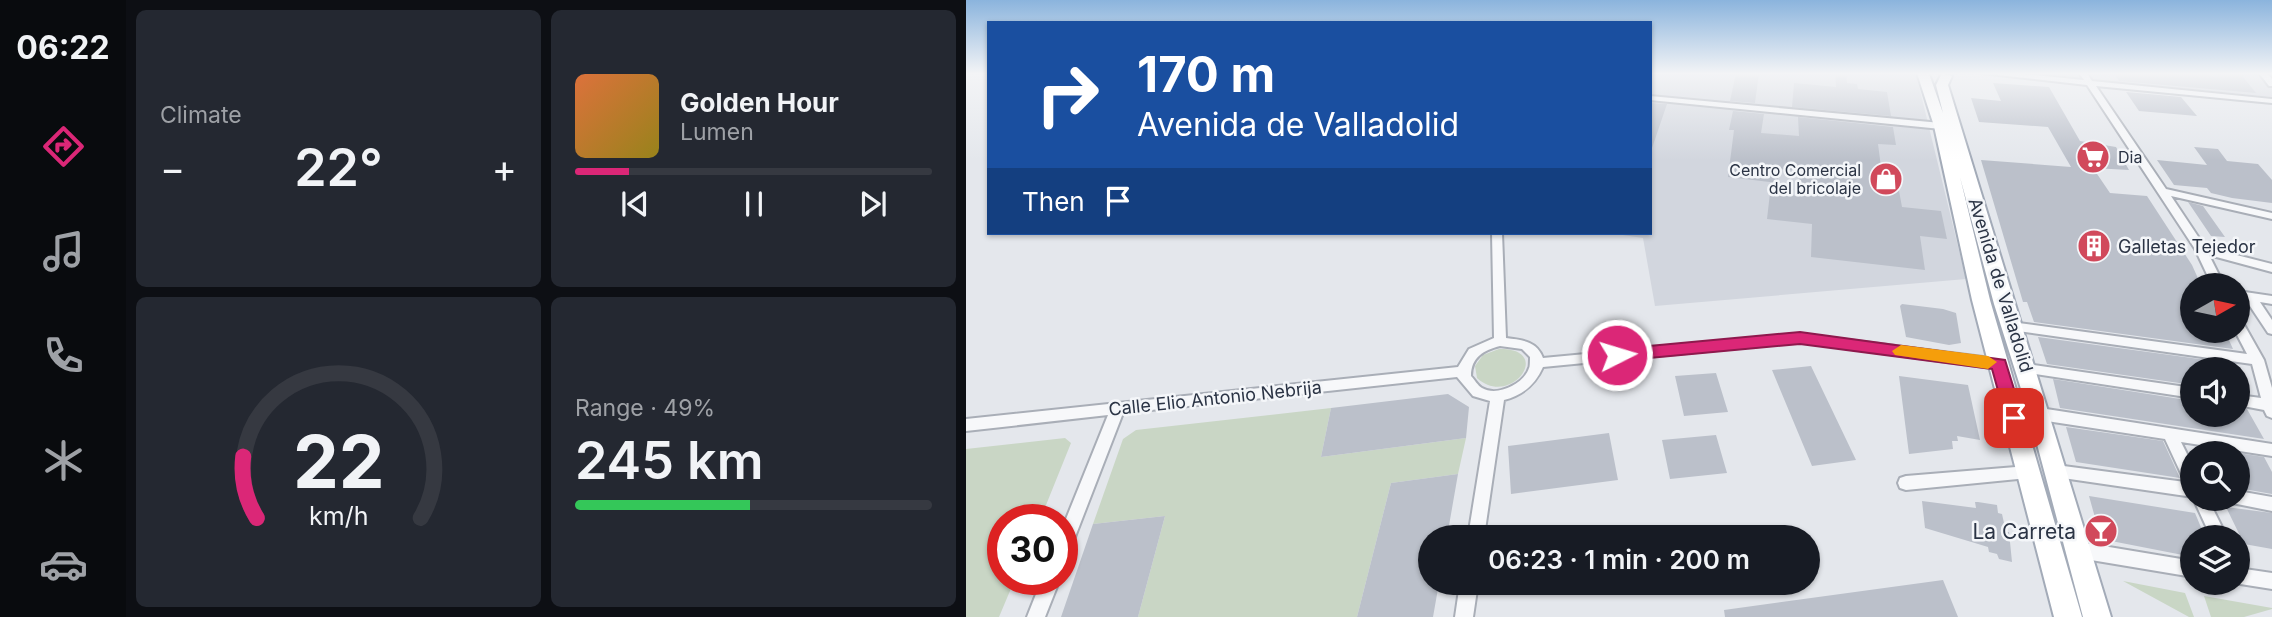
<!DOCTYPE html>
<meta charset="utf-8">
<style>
:root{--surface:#171b24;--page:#242831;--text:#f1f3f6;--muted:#9ea1a6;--line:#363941;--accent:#db2777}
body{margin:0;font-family:Inter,sans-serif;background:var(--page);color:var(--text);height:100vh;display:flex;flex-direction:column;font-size:26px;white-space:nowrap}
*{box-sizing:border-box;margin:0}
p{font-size:23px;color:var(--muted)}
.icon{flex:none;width:38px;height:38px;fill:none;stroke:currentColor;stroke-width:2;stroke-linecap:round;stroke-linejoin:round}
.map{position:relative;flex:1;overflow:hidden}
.drawer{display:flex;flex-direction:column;gap:10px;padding:10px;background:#0d0f14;width:840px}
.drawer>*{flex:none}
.banner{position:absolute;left:21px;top:21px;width:665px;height:214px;border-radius:0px;box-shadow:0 2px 5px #0004;background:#1a4fa0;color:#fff;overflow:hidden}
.needle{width:46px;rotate:81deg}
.buttons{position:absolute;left:1214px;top:273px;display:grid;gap:14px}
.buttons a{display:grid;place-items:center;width:70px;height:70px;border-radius:50%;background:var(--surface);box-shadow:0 2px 5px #0004;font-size:35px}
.speed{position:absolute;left:21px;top:504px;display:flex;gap:14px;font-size:35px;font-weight:700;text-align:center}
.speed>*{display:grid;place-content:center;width:91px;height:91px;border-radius:50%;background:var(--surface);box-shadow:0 2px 5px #0004;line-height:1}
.speed .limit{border:10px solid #d22;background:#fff;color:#111}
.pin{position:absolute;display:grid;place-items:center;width:60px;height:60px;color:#fff;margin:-30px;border-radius:14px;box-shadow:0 4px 10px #0006}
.me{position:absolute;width:77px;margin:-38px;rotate:85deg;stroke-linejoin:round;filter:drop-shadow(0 0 5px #0008)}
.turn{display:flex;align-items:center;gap:24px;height:147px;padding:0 35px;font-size:32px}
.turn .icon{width:91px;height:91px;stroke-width:2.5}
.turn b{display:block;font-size:49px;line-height:60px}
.then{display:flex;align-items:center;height:66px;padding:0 35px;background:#0003;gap:14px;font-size:26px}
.big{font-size:52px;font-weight:600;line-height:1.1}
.drawer .card{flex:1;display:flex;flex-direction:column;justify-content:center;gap:10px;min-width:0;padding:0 24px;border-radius:10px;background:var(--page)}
.drawer .dial{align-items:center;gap:0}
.dial svg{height:182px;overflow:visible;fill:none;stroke:var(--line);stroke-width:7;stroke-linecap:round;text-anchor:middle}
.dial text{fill:var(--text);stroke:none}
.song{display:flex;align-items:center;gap:21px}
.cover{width:84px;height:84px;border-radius:10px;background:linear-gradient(135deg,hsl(20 70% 55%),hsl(50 70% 35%))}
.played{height:7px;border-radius:4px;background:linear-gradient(90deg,var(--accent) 15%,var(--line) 15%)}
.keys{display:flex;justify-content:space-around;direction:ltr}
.heat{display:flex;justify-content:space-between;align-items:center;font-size:38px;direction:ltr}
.charge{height:10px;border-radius:5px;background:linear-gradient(90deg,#34c759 49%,var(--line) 0)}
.drawer .tiles{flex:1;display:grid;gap:10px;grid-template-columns:repeat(2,1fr)}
.trip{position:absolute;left:452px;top:525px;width:402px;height:70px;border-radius:35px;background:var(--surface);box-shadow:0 2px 5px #0004;font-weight:600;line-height:70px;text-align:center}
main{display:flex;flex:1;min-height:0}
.dock{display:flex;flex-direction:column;width:126px;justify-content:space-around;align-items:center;background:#090b0e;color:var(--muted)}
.dock .icon{width:49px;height:49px}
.dock .selected{color:var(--accent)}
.dock b{font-size:32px;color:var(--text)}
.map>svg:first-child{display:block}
</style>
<main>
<nav class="dock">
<b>06:22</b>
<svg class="icon selected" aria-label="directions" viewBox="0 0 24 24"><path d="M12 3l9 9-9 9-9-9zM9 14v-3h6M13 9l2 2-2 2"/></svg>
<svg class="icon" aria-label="music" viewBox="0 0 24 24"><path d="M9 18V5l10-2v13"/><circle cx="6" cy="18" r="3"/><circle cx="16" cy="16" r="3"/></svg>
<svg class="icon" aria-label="phone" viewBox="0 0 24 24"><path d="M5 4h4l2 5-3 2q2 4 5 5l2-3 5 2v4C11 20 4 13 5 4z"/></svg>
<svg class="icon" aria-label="climate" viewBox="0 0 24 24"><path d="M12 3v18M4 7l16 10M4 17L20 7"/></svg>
<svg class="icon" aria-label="car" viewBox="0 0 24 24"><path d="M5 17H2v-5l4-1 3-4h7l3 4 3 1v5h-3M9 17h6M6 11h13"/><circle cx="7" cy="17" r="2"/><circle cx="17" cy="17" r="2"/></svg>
</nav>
<section class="drawer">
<div class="tiles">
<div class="card"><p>Climate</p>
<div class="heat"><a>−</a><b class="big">22°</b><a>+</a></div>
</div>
<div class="card">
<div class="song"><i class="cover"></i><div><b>Golden Hour</b><p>Lumen</p></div></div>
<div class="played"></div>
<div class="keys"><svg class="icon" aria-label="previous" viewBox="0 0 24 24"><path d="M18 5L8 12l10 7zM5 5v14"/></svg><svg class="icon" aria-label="pause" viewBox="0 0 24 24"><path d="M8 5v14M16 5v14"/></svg><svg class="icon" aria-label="next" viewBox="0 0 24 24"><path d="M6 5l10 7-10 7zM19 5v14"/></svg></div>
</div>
<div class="card dial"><svg viewBox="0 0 100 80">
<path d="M14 69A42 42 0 1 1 86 69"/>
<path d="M14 69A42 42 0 0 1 8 42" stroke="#db2777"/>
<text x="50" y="56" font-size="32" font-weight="700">22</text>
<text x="50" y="72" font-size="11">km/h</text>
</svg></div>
<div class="card"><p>Range · 49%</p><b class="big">245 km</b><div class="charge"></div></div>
</div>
</section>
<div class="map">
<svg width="1306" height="617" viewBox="0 0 1306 617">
<rect width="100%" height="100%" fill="#e4e7ec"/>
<path fill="#d2d6de" d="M684 73 950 74 1000 279 689 306 677 238 643 233H684Z
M1054 73H1306V97Z"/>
<path fill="#c9d6c5" d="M533 349C589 348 545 409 511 378L509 366 517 355Z
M365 408 355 457 500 438 492 474 425 483 391 617H172L199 516 127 524 157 439 170 430Z
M99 438 105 443 74 520H37V579H49L33 617H0V449Z
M1157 581 1219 593 1228 617H1223Z
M1238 596 1306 608V609L1278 617H1245Z"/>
<path fill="#bbc0ca" d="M770 73H793L789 103 764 101Z
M869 73H880L881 83 891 84 892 89 921 92 925 116 826 107 828 83 870 87Z
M1148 73H1221L1252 77 1253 73H1274L1290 93 1153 81Z
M1027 83 1083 87 1114 141 1150 147 1163 170 1127 168 1144 193 1181 196 1226 265 1235 285H1227V331H1259L1267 349 1068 322 1061 302H1057L1015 160 1105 167 1082 127 1013 122 1005 98 1035 101Z
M1160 92 1215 97 1231 116 1173 111Z
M684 103 701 104 686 148 684 147Z
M767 111 798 114 795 133 833 136 832 117 927 127 930 145 912 144 915 167 929 169 936 207 975 211 981 239 954 236 959 270 845 257 846 224 801 219 804 193 834 196 833 171 812 169V183L762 177 768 130H763Z
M1228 147 1252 149 1261 161 1292 164 1306 180V203L1266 198 1245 193 1241 188 1208 185 1191 160 1241 165Z
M1222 202 1237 206 1259 237 1245 236Z
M936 304 977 309 990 313 995 343 983 345 940 337 934 306Z
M1072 337 1270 364 1273 369H1227V385L1081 364Z
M845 366 890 460 846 466 806 370Z
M750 373 762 412 718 416 709 376Z
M933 376 1002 385 1014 440 991 436 992 441H986L987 449 943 454Z
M1087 379 1227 401V415H1272V408L1281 409 1298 439 1094 408Z
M482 394 503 407 500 438 355 457 365 408Z
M1100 427 1197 441 1214 478 1110 462Z
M643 433 652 480 545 494 542 446Z
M750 435 761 473 704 479 696 440Z
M1272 453 1298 457 1306 472V494L1272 488Z
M492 474 481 537H464V583H473L467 617H391L425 483Z
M1123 496 1229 513 1239 537H1227V557L1135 539Z
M956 501 1010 508 1009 502H1012L1031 505 1032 513 1036 514 1040 532H1043L1046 562 1033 559 1031 554 1023 552 1022 547 959 528Z
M1260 507 1306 513V549L1278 544Z
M199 516 172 617H95L127 524Z
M977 580 992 617H759L758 610Z"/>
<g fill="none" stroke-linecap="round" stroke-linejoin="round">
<defs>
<path id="minor" d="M1015 73H1047L1118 80 1113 73H1121L1126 81 1306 99V103L1130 86 1200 189 1306 213V219L1205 196 1239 247 1306 264V272L1243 255 1258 285H1246L1229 249 1121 85Z
M1293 73H1301L1306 79V86H1303Z
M684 96 975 123 979 126 975 129 684 100Z
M526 233H536L540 338C556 340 571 341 577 358L834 334 1033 359 1038 361 1040 364 1038 367 1033 369 834 342 577 367C569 385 557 395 538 400L518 537H502L524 401 507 396 491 377 157 413 104 550 102 555 96 558V529L142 415 0 431V419L492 367 503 349 528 338ZM534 346 556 349 564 357C564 358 564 368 563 368 558 384 531 397 516 388 512 386 508 379 505 376 505 357 518 350 534 346Z
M1272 291 1306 296V304L1294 302 1306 320V334L1302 333 1280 300 1272 299Z
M1272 320 1276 321 1298 360 1306 388V418L1301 416 1298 410 1272 405V395L1295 398 1286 364 1045 330 1039 326 1045 322 1281 354 1269 331H1272Z
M1061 364 1227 388V398L1056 372 1054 369 1056 366Z
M1074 408 1306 444V456L1215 442 1227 466V497L1090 477 1085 476 1082 471 1085 466 1090 465 1219 482 1199 439 1074 420 1069 418 1067 414 1069 410Z
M1062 466 1067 467 1070 472 1067 477 1062 478 940 490 934 488 932 483 934 478 940 476Z
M1272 491 1306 497V511L1266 503 1264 499H1272Z
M1227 498 1242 499 1261 537H1245Z
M1113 542 1227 561V577L1113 558 1107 555 1105 550 1107 545Z
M1272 568 1306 573V589L1268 583H1272Z
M76 579H94L79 617H61Z
M494 583H512L507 617H489Z"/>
<path id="primary" d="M951 73 963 74 977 113 970 85 976 73 986 76 982 85 1145 617H1117L1063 414 1028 304 994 177 1024 300 1116 617H1088L1006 300 968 126Z"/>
</defs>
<use href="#minor" stroke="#a9aeb7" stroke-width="4"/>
<use href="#primary" stroke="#a3abb8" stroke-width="4"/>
<use href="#minor" fill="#f7f8fa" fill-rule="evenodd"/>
<use href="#primary" fill="#fff" fill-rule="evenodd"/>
</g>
<linearGradient id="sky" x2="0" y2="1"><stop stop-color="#8bb4dd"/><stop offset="0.46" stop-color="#f3f4f6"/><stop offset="1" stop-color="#f3f4f6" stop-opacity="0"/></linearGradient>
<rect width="1306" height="160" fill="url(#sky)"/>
<path fill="#db2777" stroke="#8e194d" stroke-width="2" d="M834 332 1039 360 1057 418 1054 423 1048 425 1041 423 1026 369 834 344 651 361 642 355 651 349Z"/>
<path fill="#f59e0b" d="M935 345 1022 356 1031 362 1022 369 929 355 926 351Z"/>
<defs>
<symbol id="supermarket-disc" viewBox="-11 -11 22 22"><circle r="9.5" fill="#d1495b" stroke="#f4f6f9"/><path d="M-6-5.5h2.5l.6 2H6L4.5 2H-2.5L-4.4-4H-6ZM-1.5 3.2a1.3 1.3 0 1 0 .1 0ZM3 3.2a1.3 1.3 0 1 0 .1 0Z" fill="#fff"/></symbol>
<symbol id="shop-disc" viewBox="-11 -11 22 22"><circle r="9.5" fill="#d1495b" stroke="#f4f6f9"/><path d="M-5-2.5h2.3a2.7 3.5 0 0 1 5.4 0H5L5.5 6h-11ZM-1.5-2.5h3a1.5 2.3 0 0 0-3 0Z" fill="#fff"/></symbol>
<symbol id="building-disc" viewBox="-11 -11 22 22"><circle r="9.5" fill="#d1495b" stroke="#f4f6f9"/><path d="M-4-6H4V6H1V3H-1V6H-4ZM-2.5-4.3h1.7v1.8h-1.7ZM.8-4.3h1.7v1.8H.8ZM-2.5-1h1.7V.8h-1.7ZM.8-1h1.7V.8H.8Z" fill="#fff"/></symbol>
<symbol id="bar-disc" viewBox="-11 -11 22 22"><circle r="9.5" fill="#d1495b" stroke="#f4f6f9"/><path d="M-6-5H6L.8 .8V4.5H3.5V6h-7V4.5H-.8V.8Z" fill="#fff"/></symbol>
</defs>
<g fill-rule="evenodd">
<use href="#supermarket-disc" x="1108" y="138" width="38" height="38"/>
<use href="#shop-disc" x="901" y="160" width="38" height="38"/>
<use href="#building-disc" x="1109" y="227" width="38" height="38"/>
<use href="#bar-disc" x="1116" y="512" width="38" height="38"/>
</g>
<g text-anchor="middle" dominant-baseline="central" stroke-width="5" stroke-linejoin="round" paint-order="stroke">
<g font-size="16" fill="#2b3445" stroke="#f4f6f9" text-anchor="start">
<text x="1152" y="157">Dia</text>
<text x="895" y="170" text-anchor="end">Centro Comercial<tspan x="895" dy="18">del bricolaje</tspan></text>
</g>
<g font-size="18" fill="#2b3445" stroke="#f4f6f9" text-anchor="start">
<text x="1152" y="246">Galletas Tejedor</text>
</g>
<g font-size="18" fill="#2b3445" stroke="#f4f6f9">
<text transform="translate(1035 285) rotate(73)">Avenida de Valladolid</text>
<text transform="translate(249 398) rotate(-6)">Calle Elio Antonio Nebrija</text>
</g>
<g font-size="21" fill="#2b3445" stroke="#f4f6f9" text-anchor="end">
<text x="1110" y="531">La Carreta</text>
</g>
</g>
</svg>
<div class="buttons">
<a><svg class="needle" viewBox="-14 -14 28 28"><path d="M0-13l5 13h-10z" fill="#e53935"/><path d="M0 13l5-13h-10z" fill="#9ea1a6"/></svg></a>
<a><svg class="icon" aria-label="sound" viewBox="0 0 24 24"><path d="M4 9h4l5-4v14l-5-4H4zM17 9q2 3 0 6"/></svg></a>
<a><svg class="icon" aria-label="search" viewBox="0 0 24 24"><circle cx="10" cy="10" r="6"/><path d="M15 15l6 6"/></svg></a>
<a><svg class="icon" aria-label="layers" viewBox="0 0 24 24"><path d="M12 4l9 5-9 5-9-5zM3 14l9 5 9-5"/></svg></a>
</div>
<div class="speed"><div class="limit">30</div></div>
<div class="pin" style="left:1048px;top:418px;background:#d93025"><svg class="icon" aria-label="arrive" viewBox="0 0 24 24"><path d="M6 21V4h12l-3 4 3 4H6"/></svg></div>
<svg class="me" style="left:651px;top:355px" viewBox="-20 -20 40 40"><circle r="17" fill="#db2777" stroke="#fff" stroke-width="3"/><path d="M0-11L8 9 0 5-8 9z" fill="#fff"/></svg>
<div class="trip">06:23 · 1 min · 200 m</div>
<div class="banner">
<div class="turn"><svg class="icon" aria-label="right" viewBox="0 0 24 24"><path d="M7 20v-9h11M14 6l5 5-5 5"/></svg><div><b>170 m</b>Avenida de Valladolid</div></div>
<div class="then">Then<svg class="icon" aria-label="arrive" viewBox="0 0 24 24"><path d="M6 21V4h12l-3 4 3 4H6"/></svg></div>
</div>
</div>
</main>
